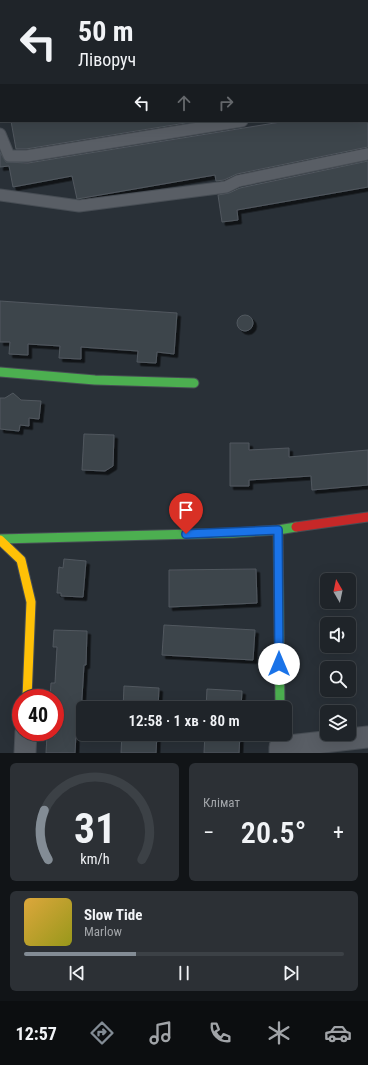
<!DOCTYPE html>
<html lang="uk">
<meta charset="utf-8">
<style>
:root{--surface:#1f2429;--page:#2c3035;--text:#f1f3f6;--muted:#a1a4a8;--line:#3c4146;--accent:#838c95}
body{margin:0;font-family:"Roboto Condensed",sans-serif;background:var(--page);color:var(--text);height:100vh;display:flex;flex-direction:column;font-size:15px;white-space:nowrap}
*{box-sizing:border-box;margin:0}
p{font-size:13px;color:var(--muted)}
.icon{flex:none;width:22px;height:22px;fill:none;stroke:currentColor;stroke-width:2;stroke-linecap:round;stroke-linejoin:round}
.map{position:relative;height:753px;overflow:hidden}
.sheet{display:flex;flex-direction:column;gap:10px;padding:10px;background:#111417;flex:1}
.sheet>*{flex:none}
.top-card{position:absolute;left:0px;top:0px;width:368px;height:122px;box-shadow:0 4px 16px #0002,0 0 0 1px var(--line);background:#1f2429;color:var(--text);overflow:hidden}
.needle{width:26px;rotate:351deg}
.fabs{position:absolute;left:320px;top:573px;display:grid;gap:8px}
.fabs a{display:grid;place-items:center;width:36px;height:36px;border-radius:6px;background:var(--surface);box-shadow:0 4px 16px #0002,0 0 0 1px var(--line);font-size:20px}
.speed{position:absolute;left:12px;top:689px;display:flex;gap:8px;font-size:20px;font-weight:700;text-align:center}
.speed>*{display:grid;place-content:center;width:52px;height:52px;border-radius:50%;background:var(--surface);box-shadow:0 4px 16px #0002,0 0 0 1px var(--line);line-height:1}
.speed .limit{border:6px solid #d22;background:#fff;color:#111}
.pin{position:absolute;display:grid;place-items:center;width:34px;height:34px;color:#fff;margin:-41px -17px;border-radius:50% 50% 50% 0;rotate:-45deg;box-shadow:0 0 4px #0007}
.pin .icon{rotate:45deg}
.me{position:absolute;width:44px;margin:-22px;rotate:0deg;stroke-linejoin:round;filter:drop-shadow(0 0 3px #0008)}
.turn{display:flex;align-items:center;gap:14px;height:84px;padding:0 12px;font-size:18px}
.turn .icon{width:52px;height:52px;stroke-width:2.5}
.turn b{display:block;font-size:28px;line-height:34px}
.lanes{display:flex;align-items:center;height:38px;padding:0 12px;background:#0003;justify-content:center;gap:20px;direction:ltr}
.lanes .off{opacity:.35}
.big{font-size:30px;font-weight:600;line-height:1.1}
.sheet .tile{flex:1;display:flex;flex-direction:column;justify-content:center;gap:6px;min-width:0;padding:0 14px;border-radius:6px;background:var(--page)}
.sheet .dial{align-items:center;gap:0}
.dial svg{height:104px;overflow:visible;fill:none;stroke:var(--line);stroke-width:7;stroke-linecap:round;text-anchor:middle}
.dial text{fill:var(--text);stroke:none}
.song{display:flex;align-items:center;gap:12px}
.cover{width:48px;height:48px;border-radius:6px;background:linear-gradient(135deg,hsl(40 70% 55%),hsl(60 70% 35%))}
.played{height:4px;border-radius:2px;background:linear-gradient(90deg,var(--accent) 35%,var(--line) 35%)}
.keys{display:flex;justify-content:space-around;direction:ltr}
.heat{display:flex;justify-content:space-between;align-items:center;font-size:22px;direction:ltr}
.sheet .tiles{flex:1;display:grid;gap:10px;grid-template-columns:1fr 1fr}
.tile:last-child{grid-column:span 2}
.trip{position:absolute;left:76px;top:701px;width:216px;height:40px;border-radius:6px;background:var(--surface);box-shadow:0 4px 16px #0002,0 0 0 1px var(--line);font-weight:600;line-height:40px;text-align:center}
.tabs{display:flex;height:64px;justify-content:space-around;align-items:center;background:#0c0e10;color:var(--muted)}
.tabs .icon{width:28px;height:28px}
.tabs .active{color:var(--accent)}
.tabs b{font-size:18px;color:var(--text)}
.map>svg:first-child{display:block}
</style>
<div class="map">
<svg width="368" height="753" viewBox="0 0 368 753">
<defs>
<filter id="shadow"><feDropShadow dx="3.5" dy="3.5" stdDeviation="0" flood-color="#0009"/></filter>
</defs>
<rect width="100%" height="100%" fill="#293037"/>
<path fill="#3e444b" stroke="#51585f" filter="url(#shadow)" d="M11 121H198L26 149H16Z
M287 121H368V147L237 174 224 180 216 181 215 175 77 199 72 176 13 187 9 166 0 167V152L6 162 28 163Z
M368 161V187L237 210 238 220 222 222 218 195 229 193 240 188Z
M0 301 177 313 174 354 157 352 156 363 137 362 138 351 81 347V359L59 358 60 346 28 344V355L9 354 10 342H0Z
M237 323a8 8 0 1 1 16 0a8 8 0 1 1-16 0Z
M13 393 21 400 41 401 39 419 29 418V426L20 425 19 431 0 429V398H5Z
M84 434 114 435 113 466 105 471 82 470Z
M230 443H249V450L289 448V457L368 450V485L312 490 311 476 249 480V486H230Z
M64 559 86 561 83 597 61 596V593H57L59 567 63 568Z
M256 569 257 603 169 607V570Z
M164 625 255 630 253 660 162 655Z
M54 630 87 631 86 665H84L81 714 77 713 75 753H46L47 735 55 736V698H50L51 683H55L57 647H53Z
M124 686 159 688 158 708H123Z
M207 689 242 691 241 708H206Z
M122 734H157L156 753H121Z
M205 734H240L239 753H204Z"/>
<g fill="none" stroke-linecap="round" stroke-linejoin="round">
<defs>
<path id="lane" d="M28 0V1
M85 0V1
M141 0V1
M367 41H368
M0 45H1
M367 100 368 99
M0 109 1 108
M0 134 9 156H27L242 121
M0 195 79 206 226 187 238 181 368 154"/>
<path id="street" d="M25 753 26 732
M280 753V747L368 737"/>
<path id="fast" d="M0 372 95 380 194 383
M0 539 233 533 278 530
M280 708 278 530 296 527"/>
<path id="slow" d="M0 540 21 560 31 602 27 698"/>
<path id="jam" d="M296 527 368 517"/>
</defs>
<use href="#lane" stroke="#474d54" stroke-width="13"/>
<use href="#street" stroke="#474d54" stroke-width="23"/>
<use href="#fast" stroke="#474d54" stroke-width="11"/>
<use href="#slow" stroke="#474d54" stroke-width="11"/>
<use href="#jam" stroke="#474d54" stroke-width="11"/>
<use href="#lane" stroke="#595e65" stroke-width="11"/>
<use href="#street" stroke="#595e65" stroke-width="21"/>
<use href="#fast" stroke="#4caf50" stroke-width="9"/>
<use href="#slow" stroke="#ffc107" stroke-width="9"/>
<use href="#jam" stroke="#c62828" stroke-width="9"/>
</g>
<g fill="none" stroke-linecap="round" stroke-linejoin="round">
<defs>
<path id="route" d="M186 534 278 530 279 664"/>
</defs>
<use href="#route" stroke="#114b97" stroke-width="10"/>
<use href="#route" stroke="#1a73e8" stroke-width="7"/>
</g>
</svg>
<div class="fabs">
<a><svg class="needle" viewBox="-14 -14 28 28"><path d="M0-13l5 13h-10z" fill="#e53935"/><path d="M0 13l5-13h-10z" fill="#a1a4a8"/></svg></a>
<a><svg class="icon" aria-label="sound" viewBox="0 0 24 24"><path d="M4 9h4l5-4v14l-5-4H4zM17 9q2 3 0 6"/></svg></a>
<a><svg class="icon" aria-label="search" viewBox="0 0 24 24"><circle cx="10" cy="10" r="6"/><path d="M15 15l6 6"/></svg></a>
<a><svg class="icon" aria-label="layers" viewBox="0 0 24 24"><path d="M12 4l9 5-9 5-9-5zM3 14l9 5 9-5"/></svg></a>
</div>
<div class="speed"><div class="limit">40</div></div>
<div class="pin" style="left:186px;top:534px;background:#d93025"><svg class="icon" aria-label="arrive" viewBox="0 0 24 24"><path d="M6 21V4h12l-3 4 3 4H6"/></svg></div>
<svg class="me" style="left:279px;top:664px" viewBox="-20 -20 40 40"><circle r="19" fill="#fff"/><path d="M0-13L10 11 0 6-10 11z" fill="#1a73e8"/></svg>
<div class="trip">12:58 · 1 хв · 80 m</div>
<div class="top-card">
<div class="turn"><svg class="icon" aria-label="left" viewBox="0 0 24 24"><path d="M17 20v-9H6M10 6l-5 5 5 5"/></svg><div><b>50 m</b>Ліворуч</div></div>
<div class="lanes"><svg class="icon" aria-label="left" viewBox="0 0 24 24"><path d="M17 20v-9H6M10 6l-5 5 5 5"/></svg><svg class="icon off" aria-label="ahead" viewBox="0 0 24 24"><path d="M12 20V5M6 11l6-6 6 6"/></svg><svg class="icon off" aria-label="right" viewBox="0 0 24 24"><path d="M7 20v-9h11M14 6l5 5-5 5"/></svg></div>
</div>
</div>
<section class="sheet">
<div class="tiles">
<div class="tile dial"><svg viewBox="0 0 100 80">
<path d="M14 69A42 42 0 1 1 86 69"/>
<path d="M14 69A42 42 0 0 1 11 31" stroke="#838c95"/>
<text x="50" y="56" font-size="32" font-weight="700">31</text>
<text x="50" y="72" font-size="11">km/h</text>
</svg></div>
<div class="tile"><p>Клімат</p>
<div class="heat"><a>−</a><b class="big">20.5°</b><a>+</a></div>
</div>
<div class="tile">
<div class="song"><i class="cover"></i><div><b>Slow Tide</b><p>Marlow</p></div></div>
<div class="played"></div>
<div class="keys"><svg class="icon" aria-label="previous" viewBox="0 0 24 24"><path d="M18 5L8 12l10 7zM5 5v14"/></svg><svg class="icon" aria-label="pause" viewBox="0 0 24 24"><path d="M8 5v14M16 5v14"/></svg><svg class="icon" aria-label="next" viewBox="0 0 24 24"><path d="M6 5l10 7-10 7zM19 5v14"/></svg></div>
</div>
</div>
</section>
<nav class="tabs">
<b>12:57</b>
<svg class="icon active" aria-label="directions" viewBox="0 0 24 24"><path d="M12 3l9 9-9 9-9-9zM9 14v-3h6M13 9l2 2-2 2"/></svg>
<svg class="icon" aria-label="music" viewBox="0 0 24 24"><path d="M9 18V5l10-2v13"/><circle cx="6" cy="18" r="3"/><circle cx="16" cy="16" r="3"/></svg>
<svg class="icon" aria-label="phone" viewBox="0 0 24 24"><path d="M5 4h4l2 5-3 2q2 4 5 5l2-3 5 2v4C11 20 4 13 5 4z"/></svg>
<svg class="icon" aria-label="climate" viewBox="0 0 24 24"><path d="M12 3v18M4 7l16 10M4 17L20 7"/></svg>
<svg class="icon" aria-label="car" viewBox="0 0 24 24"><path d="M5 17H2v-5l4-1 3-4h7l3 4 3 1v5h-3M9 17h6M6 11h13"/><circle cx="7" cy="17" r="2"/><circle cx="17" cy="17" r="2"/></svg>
</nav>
